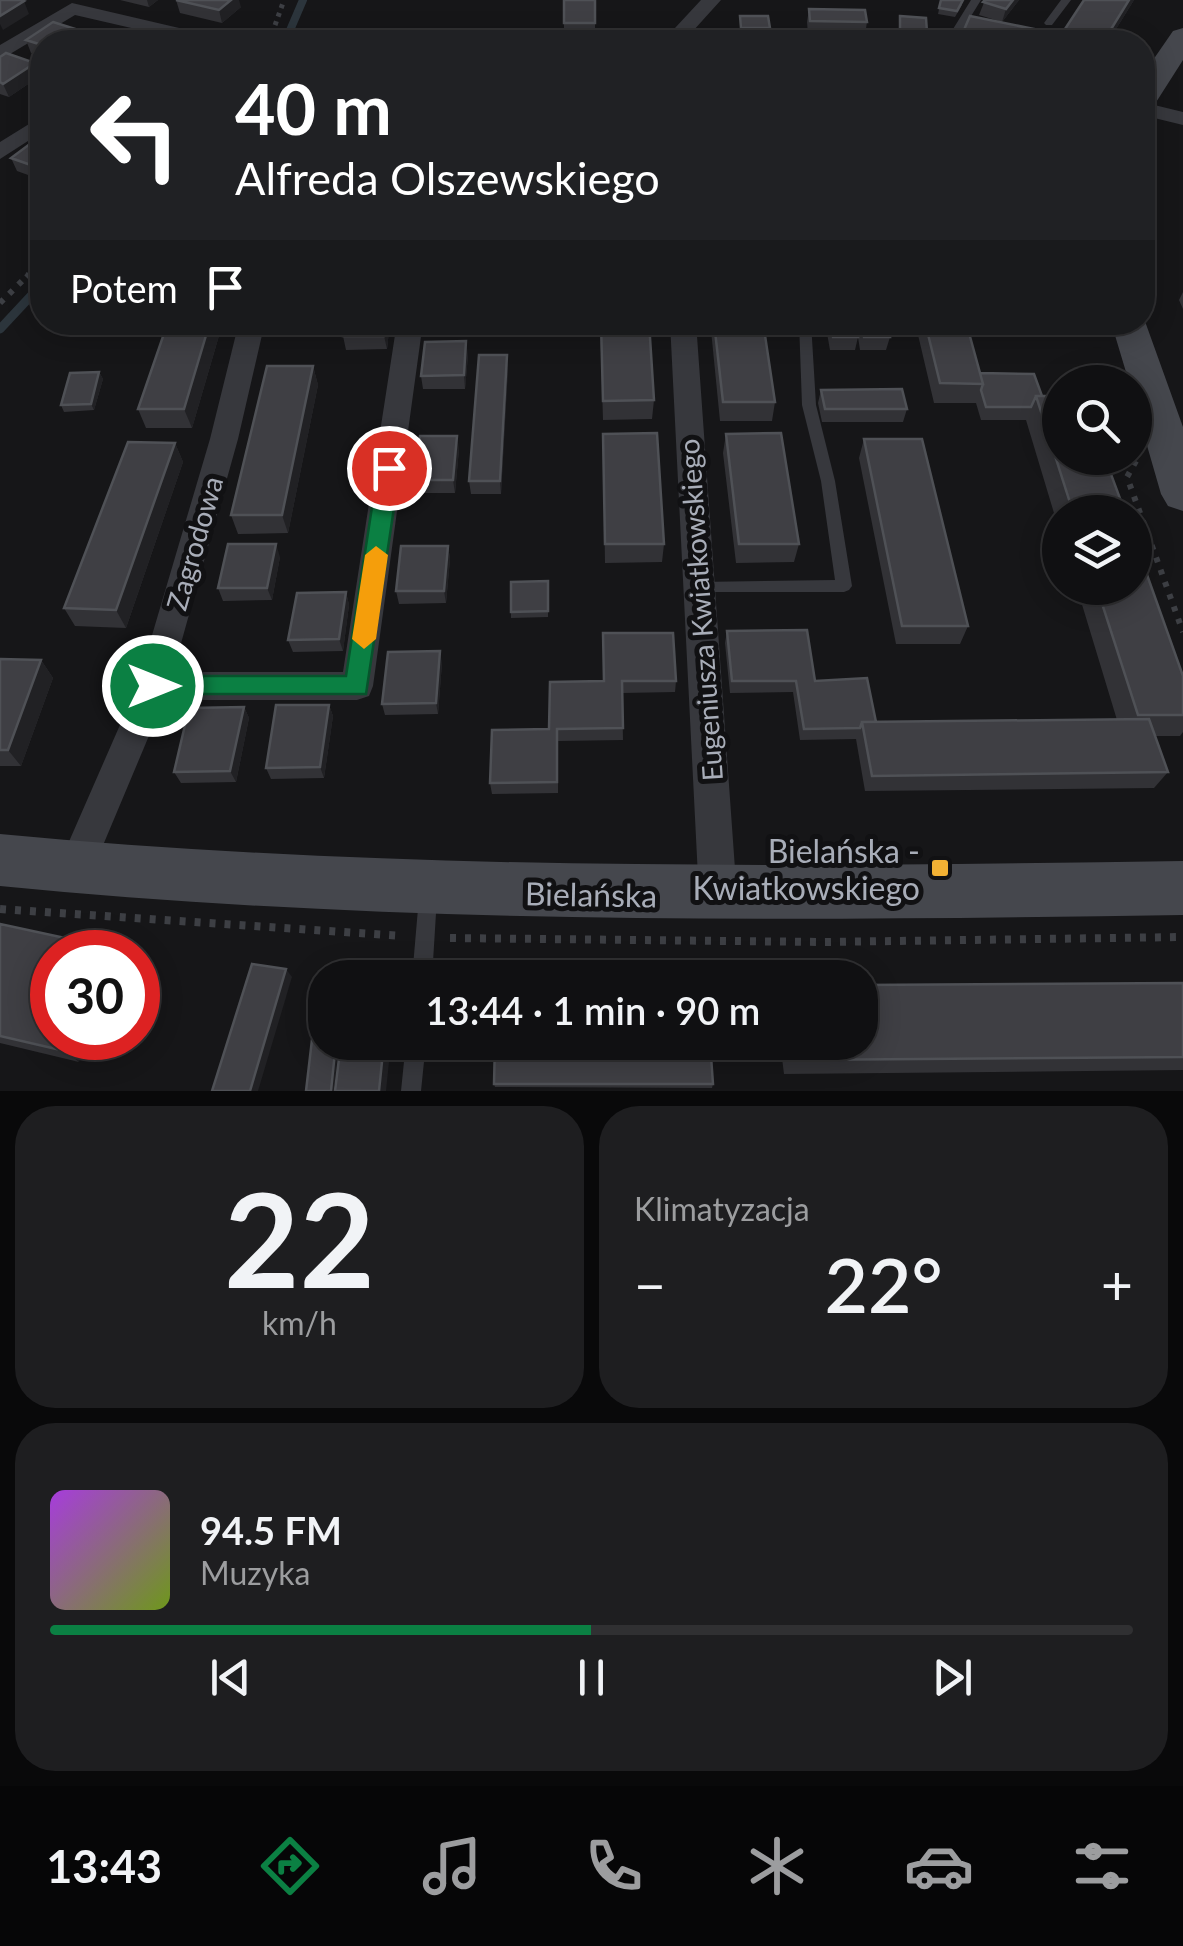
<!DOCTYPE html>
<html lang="pl">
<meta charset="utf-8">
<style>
:root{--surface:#101012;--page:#1e1e20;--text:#f1f3f6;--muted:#9c9d9f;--line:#303032;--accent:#0b8043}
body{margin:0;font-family:Lato,sans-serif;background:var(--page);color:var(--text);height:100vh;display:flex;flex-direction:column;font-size:38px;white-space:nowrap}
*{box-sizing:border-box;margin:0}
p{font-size:32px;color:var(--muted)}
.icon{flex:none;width:55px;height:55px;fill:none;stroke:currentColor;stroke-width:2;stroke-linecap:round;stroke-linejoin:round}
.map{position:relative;height:1091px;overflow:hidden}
.sheet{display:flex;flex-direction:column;gap:15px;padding:15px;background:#09090a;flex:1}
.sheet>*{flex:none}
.banner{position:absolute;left:30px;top:30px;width:1125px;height:305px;border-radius:40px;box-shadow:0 5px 25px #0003,0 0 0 2px var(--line);background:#202124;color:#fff;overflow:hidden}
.buttons{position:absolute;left:1042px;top:365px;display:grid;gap:20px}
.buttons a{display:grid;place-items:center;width:110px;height:110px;border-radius:50%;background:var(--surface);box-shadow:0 5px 25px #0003,0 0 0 2px var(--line);font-size:50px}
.speed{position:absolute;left:30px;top:930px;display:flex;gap:20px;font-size:50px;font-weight:700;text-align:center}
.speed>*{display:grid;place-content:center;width:130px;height:130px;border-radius:50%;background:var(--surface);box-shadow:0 5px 25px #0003,0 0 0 2px var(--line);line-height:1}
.speed .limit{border:15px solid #d22;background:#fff;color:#111}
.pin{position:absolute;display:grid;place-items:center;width:85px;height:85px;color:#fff;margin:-42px;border:5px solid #fff;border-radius:50%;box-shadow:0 2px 10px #0007}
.me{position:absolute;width:110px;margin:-55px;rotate:90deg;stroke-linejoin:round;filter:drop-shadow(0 0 8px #0008)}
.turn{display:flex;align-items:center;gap:35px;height:210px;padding:0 40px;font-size:45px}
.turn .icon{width:130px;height:130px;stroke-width:2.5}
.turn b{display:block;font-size:70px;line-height:85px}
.then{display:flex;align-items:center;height:95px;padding:0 40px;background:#0003;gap:20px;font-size:38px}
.big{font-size:75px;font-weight:600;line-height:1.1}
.sheet .tile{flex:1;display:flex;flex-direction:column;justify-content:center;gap:15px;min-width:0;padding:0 35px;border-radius:40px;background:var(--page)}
.sheet .dial{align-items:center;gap:0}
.dial b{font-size:130px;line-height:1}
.song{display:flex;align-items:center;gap:30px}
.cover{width:120px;height:120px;border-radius:15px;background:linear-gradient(135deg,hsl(280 70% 55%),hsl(80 70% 35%))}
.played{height:10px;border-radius:5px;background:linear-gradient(90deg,var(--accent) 50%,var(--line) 50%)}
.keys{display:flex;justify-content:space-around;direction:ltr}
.heat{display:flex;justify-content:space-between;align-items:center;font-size:55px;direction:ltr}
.sheet .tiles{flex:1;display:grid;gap:15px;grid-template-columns:1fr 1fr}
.tile:last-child{grid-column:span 2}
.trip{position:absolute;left:308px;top:960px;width:570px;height:100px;border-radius:40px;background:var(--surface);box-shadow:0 5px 25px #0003,0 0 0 2px var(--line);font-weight:600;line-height:100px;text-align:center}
.menu{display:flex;height:160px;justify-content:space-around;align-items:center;background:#060607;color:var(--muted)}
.menu .icon{width:70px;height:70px}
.menu .on{color:var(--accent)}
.menu b{font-size:45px;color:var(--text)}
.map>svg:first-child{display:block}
</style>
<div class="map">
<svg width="1183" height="1091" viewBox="0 0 1183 1091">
<rect width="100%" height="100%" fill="#161618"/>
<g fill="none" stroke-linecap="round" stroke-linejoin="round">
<path stroke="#2c353c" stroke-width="8" d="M285 42 303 0"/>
<path stroke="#2c353c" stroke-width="9" d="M0 329 42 284"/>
<path stroke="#3d3f44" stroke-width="5" stroke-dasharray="4 5" stroke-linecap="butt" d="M269 42 284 0
M26 277 42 261"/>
<path stroke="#3d3f44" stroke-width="6" stroke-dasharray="5 8" stroke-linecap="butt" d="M0 303 29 274
M1136 461 1127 477 1183 632"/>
<path stroke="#3d3f44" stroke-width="8" stroke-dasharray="6 9" stroke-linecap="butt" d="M0 909 403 936
M450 938 823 942 1183 937"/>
<path fill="#37383d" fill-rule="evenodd" d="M971 0H981L955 42H945Z
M1061 0H1071L1052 25H1046L1044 23Z
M799 322H811L816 405 835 481 852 586 849 590 844 592H694L691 588 694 584 699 582 835 580 821 481 802 405Z
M428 888 435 891 437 897 432 978H412L419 897 421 891Z
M406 1042H426L421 1091H401Z"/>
<path fill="#37383d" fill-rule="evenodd" d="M701 0H721L683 42H662Z
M72 3 222 38 225 42H192L75 15 0 60V45Z
M1142 102 1183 112V125L1142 115Z
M42 116V132L0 159V142Z
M239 322H265L238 439 173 672H343L397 322H423L373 686 369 696 357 700H164L88 881 75 887 62 881 57 869 137 686 210 439Z
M670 322H696L737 897 731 910 718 915 705 910 699 897Z"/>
<path fill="#45474d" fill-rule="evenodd" d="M1183 28V60L1153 107 1142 109V76L1173 31Z
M1142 313 1183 427V511L1168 506 1161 494 1135 404V382H1129L1111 322H1142Z
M0 834C394 871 788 867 1183 861V915C787 921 394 925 0 886Z"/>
</g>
<path fill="#323236" d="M120 0H158L149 7Z
M176 0 241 7 222 23 180 13Z
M595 0V36H564V23Z
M941 0 962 5 955 17 938 14Z
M985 0H1019L1002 22 979 15Z
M1084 0H1134L1108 42H960L963 32 1063 35 1065 29Z
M809 9 867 22 865 35 808 34 807 22Z
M740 16 770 28 769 34H740Z
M900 16 927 32 925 39 899 37Z
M82 31 86 42H42V56L31 53 26 40Z
M0 57 40 76 9 97 0 94Z
M42 136V180L17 171 11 158Z
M1183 292V309L1179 300Z
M168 322H223L192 428H146L138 409Z
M345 322H390L387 349 346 350 343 336Z
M600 322 654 400 652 419 603 420Z
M712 322H763L775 402 772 421H720L711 330Z
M825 322H887L890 337 886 350H860L858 337 855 350H830Z
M915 322H966L980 373 1042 396 1125 512H1060V533L1026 420H981L976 403H934Z
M468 355 465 389H423L421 376Z
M313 366 318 385 288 533 238 534 231 515Z
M508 368 501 494H471L469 481Z
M99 372 103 379 94 410 64 412 61 405Z
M821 390 907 409 903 422H822L818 403Z
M603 434 664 544 662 562 605 563Z
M726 434 799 544 794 562 736 563 723 453Z
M864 439 968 626 960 644H896L859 458Z
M175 443 183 462 126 628 75 626 64 608Z
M459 449 455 493H416L414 480Z
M448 546 450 559 446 603 399 604 396 591Z
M280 557 272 600 223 601 218 588Z
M548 581V617L511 618V612Z
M1077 588H1135L1183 676V732L1180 736H1155L1168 772 1154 788 865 791 856 739 800 740 793 692 730 693 725 643 727 631 815 681 876 722 1117 720Z
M346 592 349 605 343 651 293 652 288 640Z
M0 659 41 660 53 678 21 766H0Z
M442 663 438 714 385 715 382 704Z
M676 681 675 692 622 693 623 740 558 741V793L492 794 490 783 549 729 550 682Z
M329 705 333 716 324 778 271 779 266 768Z
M244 707 249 718 236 782 181 783 174 772Z
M0 924 79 1062 0 1043Z
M1183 983V1070L784 1074 780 1042H860Z
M494 1084H713L712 1088 495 1087Z"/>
<path fill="#212124" d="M147 0H158L149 7Z
M231 0H239L241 7 222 23 219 10Z
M1013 0H1019L1002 22 1006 9Z
M1129 0H1134L1108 42H1104Z
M24 1 29 14 3 30 0 24V16Z
M82 31 86 42H64Z
M35 63 40 76 9 97 3 84Z
M210 322H223L192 428 184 409Z
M386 322H390L387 349 384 336Z
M466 341 468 355 465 389 464 375Z
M507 355 508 368 501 494 500 481Z
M313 366 318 385 288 533 282 515Z
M99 372 103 379 94 410 91 404Z
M457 436 459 449 455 493 453 480Z
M175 443 183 462 126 628 116 610Z
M276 544 280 557 272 600 267 588Z
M448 546 450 559 446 603 444 591Z
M346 592 349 605 343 651 339 639Z
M440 651 442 663 438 714 436 703Z
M41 660 53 678 21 766 8 750Z
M329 705 333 716 324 778 320 767Z
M244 707 249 718 236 782 230 771Z
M286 969 292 977 258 1091H250Z
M71 1038H89L79 1062 65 1051Z
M336 1042H339L334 1091H331Z
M384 1042H391L386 1091H379Z"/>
<path fill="#3f3f44" stroke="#4f5156" stroke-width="2.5" d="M0 0H21L24 1 0 16Z
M176 0H231L219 10Z
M564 0H595V23H564Z
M941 0H963L957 11 939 8Z
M985 0H1013L1006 9 983 2Z
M1084 0H1129L1105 39 1065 29Z
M809 9 865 10 867 22 810 21Z
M740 16H768L770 28H741Z
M900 16 926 18 927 32 900 30Z
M970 16 1063 35 1060 42H1016L963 32Z
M53 22 82 31 64 42H42V45L26 40Z
M6 53 35 63 3 84 0 82V57Z
M42 135V169L11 158Z
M168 322H210L184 409H138Z
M345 322H386L384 336H343Z
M601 322H649L654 400 603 401Z
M714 322H763L775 402H723Z
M830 322H855L858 337H833Z
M861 322H887L890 337H864Z
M925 322H966L983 384 940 383Z
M466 341 464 375 421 376 425 342Z
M479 355H507L500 481H469Z
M267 366H313L282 515H231Z
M99 372 91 404 61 405 70 373Z
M980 373 1034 374 1042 396H1036L1031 407H986L981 390 983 384Z
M902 389 907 409H825L821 390Z
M1036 396H1060V458H1105L1125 512H1073Z
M657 433 664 544H605L603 434Z
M781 433 799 544H739L726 434Z
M420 436H457L453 480H414Z
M864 439H922L968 626H902Z
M128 442 175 443 116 610 64 608Z
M1135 541 1183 676V715H1138L1097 588H1135Z
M228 544H276L267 588H218Z
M401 546H448L444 591H396Z
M548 581V611L511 612V582Z
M346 592 339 639 288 640 297 593Z
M807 630 815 681 867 678 876 722H862L860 728 804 729 796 681H732L727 631Z
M603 633H673L676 681H622L623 728 557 729V782L490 783 492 730 549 729 550 682 604 681Z
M440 651 436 703 382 704 388 652Z
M0 659 41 660 8 750H0Z
M276 705H329L320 767 266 768Z
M244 707 230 771 174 772 189 708Z
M1149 719 1168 772 872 776 862 722Z
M0 924 111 948 109 952H52V1038H71L65 1051 0 1036Z
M252 964 286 969 250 1091H212Z
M1183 983V1057L791 1060 789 1042H860V985Z
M313 1031H325V1042H336L331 1091H306Z
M341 1042H384L379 1091H335Z
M495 1042H710L713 1084H494Z"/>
<path fill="#0b8043" stroke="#07532c" stroke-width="2.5" d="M389 460 400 468 366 694H144L140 686 153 676H346L378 468Z"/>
<path fill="#f59e0b" d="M376 546 388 555 376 639 364 649 352 639 365 555Z"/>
<rect fill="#f2b134" stroke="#111113" stroke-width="4" x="930" y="858" width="20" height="20" rx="5"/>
<g text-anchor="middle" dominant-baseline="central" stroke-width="10" stroke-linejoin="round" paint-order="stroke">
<g font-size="28" fill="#a8adb8" stroke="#111113">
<text transform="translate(194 543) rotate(-74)">Zagrodowa</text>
<text transform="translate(700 610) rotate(-94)">Eugeniusza Kwiatkowskiego</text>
</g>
<g font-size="32" fill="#a8adb8" stroke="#111113" text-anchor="end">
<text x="920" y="850">Bielańska -<tspan x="920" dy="37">Kwiatkowskiego</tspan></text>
</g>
<g font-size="32" fill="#a8adb8" stroke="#111113">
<text transform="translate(591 894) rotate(1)">Bielańska</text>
</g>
</g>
</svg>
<div class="buttons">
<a><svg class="icon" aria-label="search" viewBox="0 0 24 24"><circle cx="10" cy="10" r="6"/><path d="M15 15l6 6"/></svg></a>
<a><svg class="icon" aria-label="layers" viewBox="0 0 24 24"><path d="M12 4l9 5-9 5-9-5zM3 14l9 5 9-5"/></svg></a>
</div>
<div class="speed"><div class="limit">30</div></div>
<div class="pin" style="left:389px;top:468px;background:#d93025"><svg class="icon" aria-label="arrive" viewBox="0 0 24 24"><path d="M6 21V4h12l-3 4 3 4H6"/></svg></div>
<svg class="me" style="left:153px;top:686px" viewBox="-20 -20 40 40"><circle r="17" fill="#0b8043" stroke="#fff" stroke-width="3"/><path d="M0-11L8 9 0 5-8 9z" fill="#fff"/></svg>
<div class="trip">13:44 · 1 min · 90 m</div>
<div class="banner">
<div class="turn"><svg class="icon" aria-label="left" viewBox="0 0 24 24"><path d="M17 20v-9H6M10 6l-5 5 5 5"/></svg><div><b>40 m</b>Alfreda Olszewskiego</div></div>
<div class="then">Potem<svg class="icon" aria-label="arrive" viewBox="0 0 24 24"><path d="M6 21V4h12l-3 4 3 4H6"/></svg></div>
</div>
</div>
<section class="sheet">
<div class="tiles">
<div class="tile dial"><b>22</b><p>km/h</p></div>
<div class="tile"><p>Klimatyzacja</p>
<div class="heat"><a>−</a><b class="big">22°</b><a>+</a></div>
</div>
<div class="tile">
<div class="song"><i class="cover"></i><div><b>94.5 FM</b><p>Muzyka</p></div></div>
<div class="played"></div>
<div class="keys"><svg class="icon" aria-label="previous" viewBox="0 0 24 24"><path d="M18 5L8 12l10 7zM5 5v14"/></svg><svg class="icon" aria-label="pause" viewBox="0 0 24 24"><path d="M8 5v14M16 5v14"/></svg><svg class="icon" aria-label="next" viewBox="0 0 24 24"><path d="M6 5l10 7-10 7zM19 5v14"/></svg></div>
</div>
</div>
</section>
<nav class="menu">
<b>13:43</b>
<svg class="icon on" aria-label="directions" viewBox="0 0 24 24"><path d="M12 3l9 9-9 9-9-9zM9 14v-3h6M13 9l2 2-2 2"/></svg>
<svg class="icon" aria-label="music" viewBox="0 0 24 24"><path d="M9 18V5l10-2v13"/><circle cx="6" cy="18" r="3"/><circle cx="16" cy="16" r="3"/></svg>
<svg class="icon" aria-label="phone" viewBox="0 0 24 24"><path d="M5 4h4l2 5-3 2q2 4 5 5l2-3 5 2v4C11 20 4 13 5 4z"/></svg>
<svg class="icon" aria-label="climate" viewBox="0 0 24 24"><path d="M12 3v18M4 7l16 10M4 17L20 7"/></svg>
<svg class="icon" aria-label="car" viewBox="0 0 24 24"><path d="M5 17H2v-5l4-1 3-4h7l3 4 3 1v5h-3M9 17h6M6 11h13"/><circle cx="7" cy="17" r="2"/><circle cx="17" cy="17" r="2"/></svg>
<svg class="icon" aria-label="filters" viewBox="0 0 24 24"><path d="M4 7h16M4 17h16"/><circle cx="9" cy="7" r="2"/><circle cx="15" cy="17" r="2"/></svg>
</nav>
